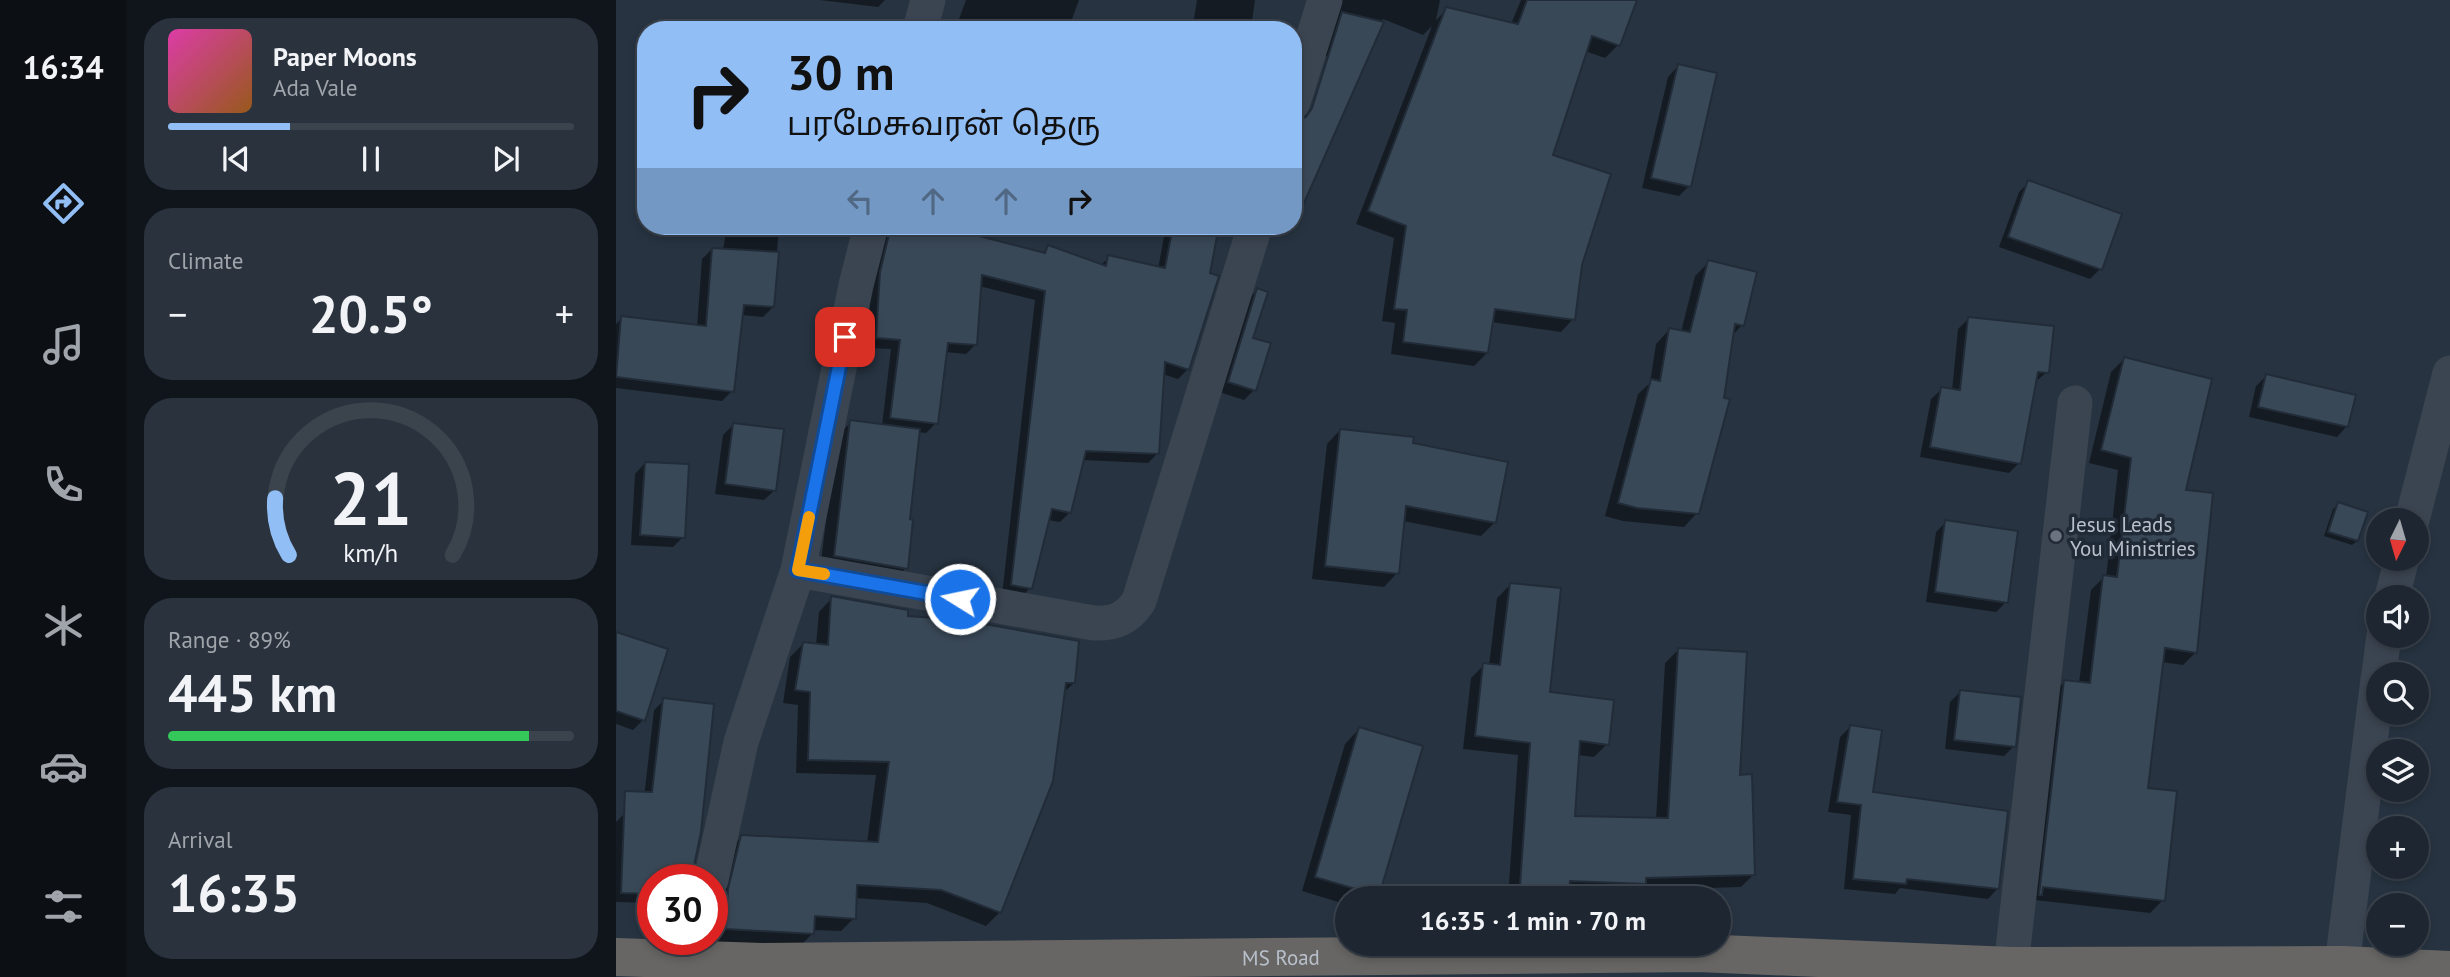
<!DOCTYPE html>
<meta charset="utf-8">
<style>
:root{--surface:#1d2631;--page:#2a323d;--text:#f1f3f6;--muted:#a0a5ab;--line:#3b434d;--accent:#92bef6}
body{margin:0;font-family:"PT Sans","Noto Sans Tamil",sans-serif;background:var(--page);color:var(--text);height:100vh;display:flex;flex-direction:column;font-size:26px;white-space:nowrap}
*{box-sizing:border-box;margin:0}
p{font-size:23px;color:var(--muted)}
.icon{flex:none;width:38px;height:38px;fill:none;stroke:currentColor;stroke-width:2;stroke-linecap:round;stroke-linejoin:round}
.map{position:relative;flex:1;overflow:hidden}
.sheet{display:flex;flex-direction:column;gap:18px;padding:18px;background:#10151b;width:490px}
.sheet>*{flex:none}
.banner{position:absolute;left:21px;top:21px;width:665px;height:214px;border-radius:28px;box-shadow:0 4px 10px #0003,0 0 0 2px var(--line);background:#92bef6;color:#111;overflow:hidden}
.needle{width:46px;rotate:185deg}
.buttons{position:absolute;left:1750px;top:508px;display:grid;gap:14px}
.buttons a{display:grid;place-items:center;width:63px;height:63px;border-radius:50%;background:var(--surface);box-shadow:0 4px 10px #0003,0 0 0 2px var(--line);font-size:35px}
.speed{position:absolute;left:21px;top:864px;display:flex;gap:14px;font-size:35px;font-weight:700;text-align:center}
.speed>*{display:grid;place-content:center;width:91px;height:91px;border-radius:50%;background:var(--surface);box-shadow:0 4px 10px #0003,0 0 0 2px var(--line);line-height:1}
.speed .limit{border:10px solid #d22;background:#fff;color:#111}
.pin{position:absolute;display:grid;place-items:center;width:60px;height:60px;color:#fff;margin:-30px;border-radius:14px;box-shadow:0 4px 10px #0006}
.me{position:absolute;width:77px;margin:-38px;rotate:280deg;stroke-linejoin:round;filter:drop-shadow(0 0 5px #0008)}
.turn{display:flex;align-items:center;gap:24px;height:147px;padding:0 35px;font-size:32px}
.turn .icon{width:91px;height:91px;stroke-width:2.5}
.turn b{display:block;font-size:49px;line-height:60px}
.lanes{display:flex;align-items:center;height:66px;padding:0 35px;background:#0003;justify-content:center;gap:35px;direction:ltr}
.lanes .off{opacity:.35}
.big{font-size:52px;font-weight:700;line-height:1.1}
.sheet .tile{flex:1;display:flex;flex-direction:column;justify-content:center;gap:10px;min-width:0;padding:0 24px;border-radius:28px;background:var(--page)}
.sheet .dial{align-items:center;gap:0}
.dial svg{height:182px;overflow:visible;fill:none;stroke:var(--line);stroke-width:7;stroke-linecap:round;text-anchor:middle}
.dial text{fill:var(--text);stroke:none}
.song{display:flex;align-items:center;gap:21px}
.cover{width:84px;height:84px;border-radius:10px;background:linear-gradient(135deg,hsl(320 70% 55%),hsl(30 70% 35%))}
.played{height:7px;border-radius:4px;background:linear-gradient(90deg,var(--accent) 30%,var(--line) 30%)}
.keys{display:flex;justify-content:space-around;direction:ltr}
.heat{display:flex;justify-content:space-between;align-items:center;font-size:38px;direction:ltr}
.charge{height:10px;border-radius:5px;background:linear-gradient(90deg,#34c759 89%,var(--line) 0)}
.trip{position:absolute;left:719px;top:886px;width:396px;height:70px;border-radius:35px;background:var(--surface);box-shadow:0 4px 10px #0003,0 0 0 2px var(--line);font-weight:700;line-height:70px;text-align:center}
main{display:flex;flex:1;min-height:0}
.dock{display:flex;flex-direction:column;width:126px;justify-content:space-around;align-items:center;background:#0c0f14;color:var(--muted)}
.dock .icon{width:49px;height:49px}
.dock .active{color:var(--accent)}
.dock b{font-size:32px;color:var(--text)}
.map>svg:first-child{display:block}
</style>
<main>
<nav class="dock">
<b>16:34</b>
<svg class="icon active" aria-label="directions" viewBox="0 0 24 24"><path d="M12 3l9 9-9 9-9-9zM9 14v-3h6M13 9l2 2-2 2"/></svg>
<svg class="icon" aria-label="music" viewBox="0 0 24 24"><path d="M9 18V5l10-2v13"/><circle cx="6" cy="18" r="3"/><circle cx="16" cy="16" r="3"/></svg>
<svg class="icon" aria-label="phone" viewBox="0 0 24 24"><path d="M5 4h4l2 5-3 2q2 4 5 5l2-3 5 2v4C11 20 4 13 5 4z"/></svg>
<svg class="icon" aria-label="climate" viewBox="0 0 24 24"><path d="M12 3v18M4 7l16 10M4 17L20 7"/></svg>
<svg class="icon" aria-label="car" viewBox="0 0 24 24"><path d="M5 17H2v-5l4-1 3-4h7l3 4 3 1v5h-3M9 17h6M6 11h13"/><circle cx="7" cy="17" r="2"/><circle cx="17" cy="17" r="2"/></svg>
<svg class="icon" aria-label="filters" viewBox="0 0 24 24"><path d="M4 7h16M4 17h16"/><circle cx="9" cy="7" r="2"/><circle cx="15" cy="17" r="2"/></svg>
</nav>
<section class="sheet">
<div class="tile">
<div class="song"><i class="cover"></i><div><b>Paper Moons</b><p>Ada Vale</p></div></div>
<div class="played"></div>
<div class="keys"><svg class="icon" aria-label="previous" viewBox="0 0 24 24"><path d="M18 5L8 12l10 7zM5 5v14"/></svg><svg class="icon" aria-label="pause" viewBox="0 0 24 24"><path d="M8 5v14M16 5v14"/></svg><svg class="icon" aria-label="next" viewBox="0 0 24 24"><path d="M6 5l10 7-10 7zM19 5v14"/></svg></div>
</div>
<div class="tile"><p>Climate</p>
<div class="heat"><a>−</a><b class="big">20.5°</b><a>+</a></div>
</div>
<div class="tile dial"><svg viewBox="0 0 100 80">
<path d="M14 69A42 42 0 1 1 86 69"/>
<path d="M14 69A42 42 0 0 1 8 44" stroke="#92bef6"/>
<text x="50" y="56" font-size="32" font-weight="700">21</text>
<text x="50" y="72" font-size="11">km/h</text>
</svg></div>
<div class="tile"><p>Range · 89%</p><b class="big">445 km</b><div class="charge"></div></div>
<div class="tile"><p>Arrival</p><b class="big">16:35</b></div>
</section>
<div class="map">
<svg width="1834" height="977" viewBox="0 0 1834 977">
<rect width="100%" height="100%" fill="#273341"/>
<path fill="#0007" d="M204 0H269L262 7Z
M350 0H463L452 30H339Z
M581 0H639L635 28 576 30Z
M721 0H824L820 20 831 9 895 24 905 0H1019L1002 45 989 58 969 51 934 157 965 265 957 319 945 332 875 322 871 353 858 366 775 354 779 323 766 321 778 238 740 224 816 26 807 35 767 19 754 49 741 62 709 56Z
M1062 66 1073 186 1063 196 1026 188 1052 77Z
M1413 182 1484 269 1474 279 1383 247 1403 192Z
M111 226H163L157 307 147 317 125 315 116 391 106 401 0 388V324L6 318 81 327 86 259 96 249 107 250Z
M267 226H326L353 229 351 234 426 254 432 247 484 266 493 257 542 269 550 226H601L572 369 562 379 546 374 542 453 532 463 466 460 453 513 444 522 431 520 414 588 404 598 386 595 419 300 363 286 360 344 350 354 329 352 320 423 310 433 302 432 292 520 290 568 275 583 204 570 220 437 235 422 266 426 275 349 251 348 255 283Z
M1093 262 1126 325 1116 336 1081 513 1068 527 1007 521 989 516 1022 394 1034 383 1040 344 1053 330 1065 332 1079 276Z
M641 290 635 339 638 390 628 400 603 392 631 300Z
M1352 319 1431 372 1419 382 1403 463 1393 473 1304 457 1315 399 1326 389 1336 391 1342 329Z
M1508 359 1568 491 1580 652 1567 665 1545 662 1531 789 1547 900 1534 913 1419 900 1435 695 1448 682 1463 683 1475 590 1488 577 1490 578 1502 470 1473 463 1495 372Z
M1650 376 1731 426 1721 437 1633 417 1640 386Z
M117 425 159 490 148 500 99 494 107 435Z
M724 430 795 444 879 522 865 536 787 521 781 573 768 587 696 579 711 444Z
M29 463 67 537 57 547 15 545 19 474Z
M1722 504 1741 541 1736 545 1708 536 1717 509Z
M1330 522 1390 602 1380 612 1310 602 1320 532Z
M894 585 932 693 991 744 978 757 961 755 957 818 1040 820 1049 663 1062 650 1123 776 1138 874 1125 887 1021 890 1015 896 947 893 942 898H892L902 755 847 749 855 678 868 665 873 666 881 598Z
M216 598 290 617 458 683 447 693 436 780 384 912 370 926 311 903 239 898 238 918 225 931 196 930V934L183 947 98 942 99 909 96 907 102 899 113 850 126 836 251 843 260 775 180 773 182 705 167 703 174 657 187 644 200 645 203 612Z
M0 634 27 720 17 730 0 724Z
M1344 692 1398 746 1388 756 1329 749 1334 702Z
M48 700 74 880H37V903L0 902V822L8 814 26 815 38 710Z
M1234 727 1255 794 1382 888 1372 899 1284 888 1279 894 1228 889 1235 815 1212 812 1224 737Z
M743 729 762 895 758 898H732V905L686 891 729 744Z"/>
<path fill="#394857" stroke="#222c38" stroke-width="2" d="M911 0H1021L1004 46 976 36 937 155 995 174 966 265 959 320 879 309 872 353 787 342 791 310 778 309 790 226 752 211 830 7 902 24Z
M726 12 768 22 677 228V122L690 117 696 108Z
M1062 64 1101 73 1075 187 1035 178Z
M1412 180 1506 214 1486 270 1392 237Z
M275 226H324L429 253 432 245 490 266 492 255 549 268 557 226H603L594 273 603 276 573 370 549 362 543 454 470 451 455 513 436 509 416 589 395 585 429 291 366 275 361 345 332 343 322 424 274 418 284 340 260 338 264 272Z
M96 248 163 252 158 307 128 305 118 392 0 377 5 316 90 326Z
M1092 260 1141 272 1128 326 1119 324 1108 398 1114 399 1083 514 1021 508 1002 503 1035 379 1044 381 1053 328 1074 332Z
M641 288 652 292 637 338 655 343 640 391 612 382Z
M1352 317 1438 326 1433 373 1422 372 1405 464 1314 447 1325 387 1344 390Z
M1508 357 1596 379 1570 490 1597 493 1581 653 1549 648 1532 788 1561 791 1549 901 1427 887 1426 895H1423L1448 680 1474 683 1487 575 1501 577 1515 458 1485 450Z
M1650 374 1740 395 1732 427 1642 407Z
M234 420 304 429 294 519 297 520 292 569 218 556Z
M117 423 168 429 160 491 109 484Z
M724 429 798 437 797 443 892 462 880 523 790 506 783 574 709 566Z
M29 462 73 464 69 538 24 535Z
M1722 502 1752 512 1742 541 1712 532Z
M1329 520 1402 531 1392 603 1319 592Z
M894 583 945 588 934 692 998 700 993 745 964 741 959 816 1052 818 1062 648 1131 652 1124 775 1136 774 1139 875 1030 878V884L954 881 953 889 904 886 914 743 859 736 867 663 884 665Z
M215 596 292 610V616L346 620 463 641 459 683H450L437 781 385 913 325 890 241 885 240 919 199 916 198 934 110 929 112 889 125 835 262 842 273 762 192 760 194 692 179 690 187 642 212 645Z
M0 632 52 649 29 721 0 711Z
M1344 690 1405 697 1400 747 1338 740Z
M47 698 98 704 85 832 75 880H37V894L5 893 9 791 36 792Z
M1234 725 1266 730 1257 792 1392 811 1383 889 1291 879 1290 884 1237 879 1245 805 1221 802Z
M743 727 807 746 763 896 699 877Z"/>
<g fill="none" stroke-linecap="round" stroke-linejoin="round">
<path stroke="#3b4551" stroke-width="35" d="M304 30 312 0
M677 102 709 0
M1796 520 1834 373
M182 570 478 623C499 624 512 618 523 601L639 226
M1776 597 1786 558
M1763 674 1768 635
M95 880 125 742 182 570 240 285 255 226
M1726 965 1762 679
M1395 966 1459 403"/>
<path stroke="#686664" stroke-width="38" id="s1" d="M0 957 146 962 1082 953 1395 966 1726 965 1834 970"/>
</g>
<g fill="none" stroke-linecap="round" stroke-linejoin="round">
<defs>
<path id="route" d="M229 337 182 570 344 599"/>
</defs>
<use href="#route" stroke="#114b97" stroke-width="18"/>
<use href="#route" stroke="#1a73e8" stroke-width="12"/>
<path stroke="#f59e0b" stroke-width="12" d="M193 517 182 570 208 574"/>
</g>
<circle fill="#6b7280" stroke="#202a36" stroke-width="2.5" cx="1440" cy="536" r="7"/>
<g text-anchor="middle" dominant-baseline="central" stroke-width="7" stroke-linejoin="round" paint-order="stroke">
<g font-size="21" fill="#b8c0cb" stroke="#202a36" text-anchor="start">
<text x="1454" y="524">Jesus Leads<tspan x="1454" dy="24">You Ministries</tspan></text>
</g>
<g font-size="21" fill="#b8c0cb" stroke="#202a36">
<text stroke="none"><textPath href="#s1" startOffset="665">MS Road</textPath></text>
</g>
</g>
</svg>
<div class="buttons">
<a><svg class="needle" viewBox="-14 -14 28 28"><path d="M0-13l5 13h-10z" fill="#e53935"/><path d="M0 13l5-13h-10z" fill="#a0a5ab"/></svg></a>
<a><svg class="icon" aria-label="sound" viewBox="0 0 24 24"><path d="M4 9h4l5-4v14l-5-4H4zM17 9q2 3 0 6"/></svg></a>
<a><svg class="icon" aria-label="search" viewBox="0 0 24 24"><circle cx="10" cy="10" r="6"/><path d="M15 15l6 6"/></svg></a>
<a><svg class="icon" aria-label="layers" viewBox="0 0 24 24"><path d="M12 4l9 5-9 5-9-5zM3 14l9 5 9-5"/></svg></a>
<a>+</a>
<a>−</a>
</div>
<div class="speed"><div class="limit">30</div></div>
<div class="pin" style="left:229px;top:337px;background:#d93025"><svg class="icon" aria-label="arrive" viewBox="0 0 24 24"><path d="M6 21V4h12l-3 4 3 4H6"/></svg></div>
<svg class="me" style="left:344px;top:599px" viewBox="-20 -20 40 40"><circle r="17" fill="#1a73e8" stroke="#fff" stroke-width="3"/><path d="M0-11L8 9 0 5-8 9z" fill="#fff"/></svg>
<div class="trip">16:35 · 1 min · 70 m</div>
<div class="banner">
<div class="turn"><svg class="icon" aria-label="right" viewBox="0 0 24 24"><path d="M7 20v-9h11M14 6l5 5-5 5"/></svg><div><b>30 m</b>பரமேசுவரன் தெரு</div></div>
<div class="lanes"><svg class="icon off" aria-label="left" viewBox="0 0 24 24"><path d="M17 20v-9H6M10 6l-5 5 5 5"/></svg><svg class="icon off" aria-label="ahead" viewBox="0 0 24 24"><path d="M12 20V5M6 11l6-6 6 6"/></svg><svg class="icon off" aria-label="ahead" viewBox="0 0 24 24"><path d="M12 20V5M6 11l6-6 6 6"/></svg><svg class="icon" aria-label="right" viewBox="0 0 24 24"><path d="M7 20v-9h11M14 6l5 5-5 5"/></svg></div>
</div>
</div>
</main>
